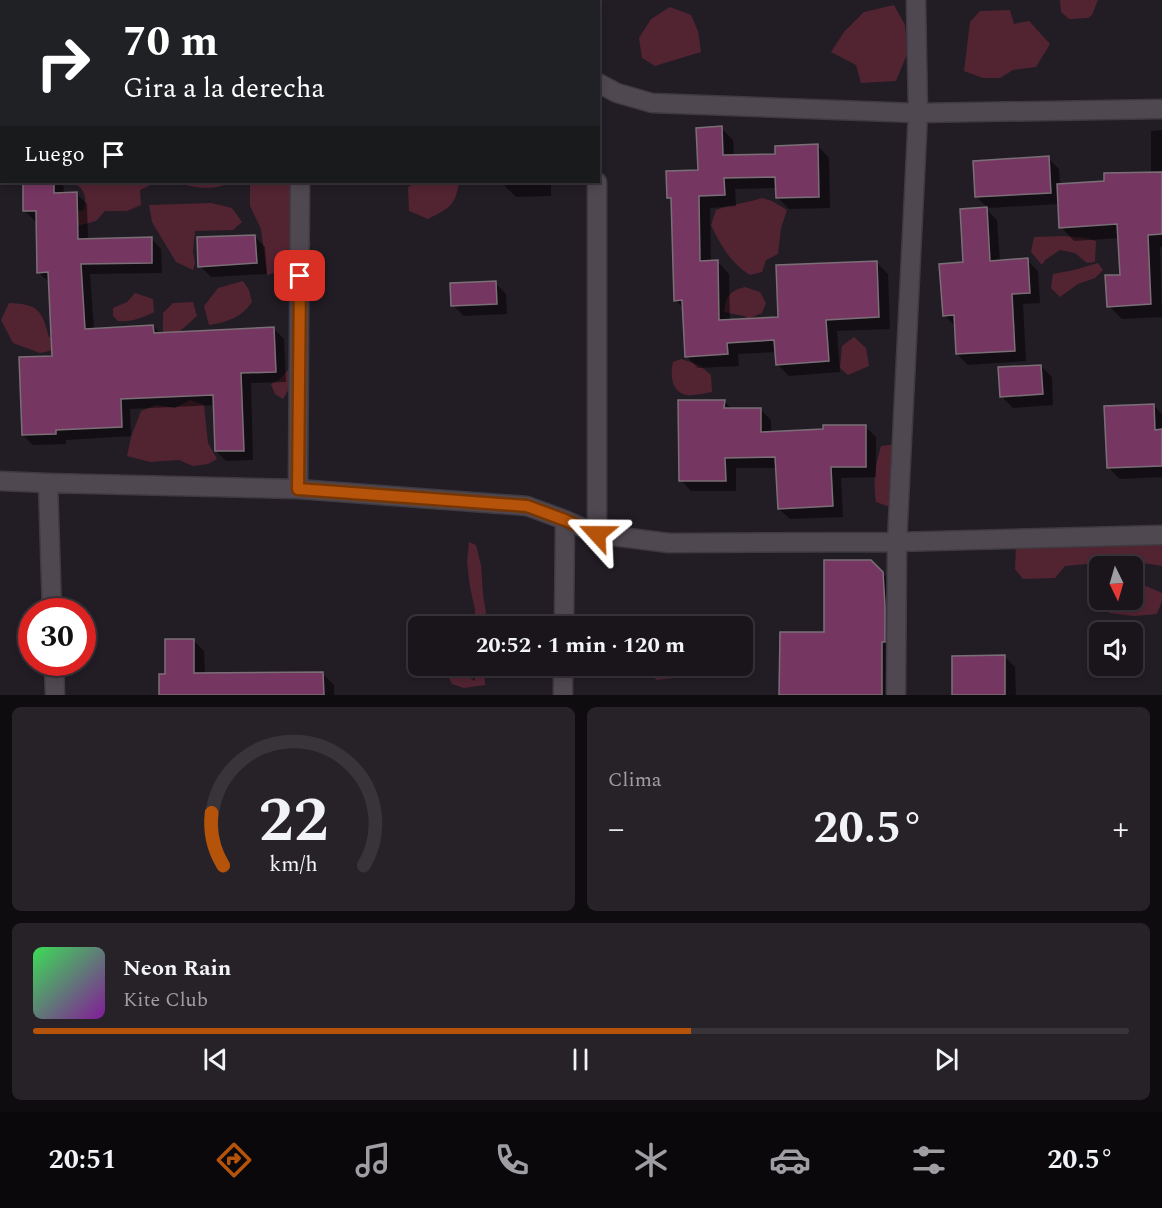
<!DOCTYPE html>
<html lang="es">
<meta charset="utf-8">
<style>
:root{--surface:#1a151b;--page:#272228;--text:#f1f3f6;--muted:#9f9fa3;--line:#38343a;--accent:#b45309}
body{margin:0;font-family:Spectral,serif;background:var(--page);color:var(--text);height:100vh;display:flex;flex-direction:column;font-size:22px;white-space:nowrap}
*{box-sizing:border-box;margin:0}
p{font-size:20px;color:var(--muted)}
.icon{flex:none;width:33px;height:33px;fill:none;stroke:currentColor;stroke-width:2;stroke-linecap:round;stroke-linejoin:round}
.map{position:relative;height:695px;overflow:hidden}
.sheet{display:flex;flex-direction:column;gap:12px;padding:12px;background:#0e0c0f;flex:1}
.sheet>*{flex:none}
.top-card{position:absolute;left:0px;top:0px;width:600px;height:183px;box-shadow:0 3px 9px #0003,0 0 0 2px var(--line);background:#202124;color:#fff;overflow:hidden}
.needle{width:39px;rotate:175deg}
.tools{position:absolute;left:1089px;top:556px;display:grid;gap:12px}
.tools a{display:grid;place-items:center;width:54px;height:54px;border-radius:9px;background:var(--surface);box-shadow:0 3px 9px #0003,0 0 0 2px var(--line);font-size:30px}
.speed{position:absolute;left:18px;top:598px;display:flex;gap:12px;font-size:30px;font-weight:700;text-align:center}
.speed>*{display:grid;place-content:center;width:78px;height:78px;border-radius:50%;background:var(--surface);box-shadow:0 3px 9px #0003,0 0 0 2px var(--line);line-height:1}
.speed .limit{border:9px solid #d22;background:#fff;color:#111}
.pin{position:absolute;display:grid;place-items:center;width:51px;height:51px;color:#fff;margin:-26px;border-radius:12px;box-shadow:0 3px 9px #0006}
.me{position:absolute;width:66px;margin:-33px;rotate:294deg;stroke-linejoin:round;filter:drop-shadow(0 0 4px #0008)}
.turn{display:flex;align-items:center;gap:21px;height:126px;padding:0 24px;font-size:27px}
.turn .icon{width:78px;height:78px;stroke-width:2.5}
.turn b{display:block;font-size:42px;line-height:51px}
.then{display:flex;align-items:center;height:57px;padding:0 24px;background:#0003;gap:12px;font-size:22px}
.big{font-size:45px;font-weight:700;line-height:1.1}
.sheet .widget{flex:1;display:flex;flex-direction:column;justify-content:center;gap:9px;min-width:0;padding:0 21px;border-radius:9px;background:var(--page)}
.sheet .dial{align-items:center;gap:0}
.dial svg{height:156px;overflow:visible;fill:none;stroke:var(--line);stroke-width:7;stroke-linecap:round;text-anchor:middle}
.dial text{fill:var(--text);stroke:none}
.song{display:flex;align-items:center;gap:18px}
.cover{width:72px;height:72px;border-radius:9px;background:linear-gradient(135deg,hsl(130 70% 55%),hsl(290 70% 35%))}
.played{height:6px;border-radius:3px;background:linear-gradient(90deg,var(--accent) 60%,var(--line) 60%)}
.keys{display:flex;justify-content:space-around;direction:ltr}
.heat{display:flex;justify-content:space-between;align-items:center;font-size:33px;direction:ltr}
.sheet .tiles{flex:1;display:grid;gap:12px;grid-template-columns:1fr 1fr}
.widget:last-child{grid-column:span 2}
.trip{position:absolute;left:408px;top:616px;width:345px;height:60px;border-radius:9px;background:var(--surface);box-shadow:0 3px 9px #0003,0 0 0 2px var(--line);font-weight:700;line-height:60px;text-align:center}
.tab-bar{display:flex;height:96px;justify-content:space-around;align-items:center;background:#0a080b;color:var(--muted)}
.tab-bar .icon{width:42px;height:42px}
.tab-bar .on{color:var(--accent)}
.tab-bar b{font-size:27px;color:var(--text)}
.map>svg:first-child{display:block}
</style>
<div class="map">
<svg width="1162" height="695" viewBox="0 0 1162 695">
<rect width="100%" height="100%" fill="#221c24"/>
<path fill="#522432" d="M262 0H370V2H262Z
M1060 0H1098L1092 15 1088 18 1069 19 1061 12Z
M894 5 905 25 908 52 896 81 861 83 856 65 831 52 844 32 864 12Z
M670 7 691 15 698 31 701 52 655 66 642 58 639 38 651 19Z
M1010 10 1014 24 1029 21 1050 44 1036 67 1013 70 1000 78H983L964 71 970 22 980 11Z
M73 182H157L140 190 141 205 127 211H105L96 221 74 227 63 214 84 210C87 196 85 190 73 182Z
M174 182H230C215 192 191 187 174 182Z
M250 182H297L290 193 292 226 311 243 300 265 267 275 261 229 250 206Z
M417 182H459C455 207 449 208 428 219L409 211 408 187Z
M762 198 772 201 787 210 781 228 778 254 766 260 762 272 750 275C730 262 721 246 711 225L716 210C731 204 747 203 762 198Z
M211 203 232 208 242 222 233 230 195 231 193 252 195 262 193 270 176 262 152 222 149 205Z
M1064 236 1086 238 1096 241 1095 262 1087 263 1075 253 1060 250 1045 260 1042 265 1031 252 1034 237Z
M1098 263 1103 270 1095 278 1078 284 1060 297 1051 288 1053 274 1074 270Z
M243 281 249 290 252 302C241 318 227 322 209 325L204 306 218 288Z
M745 287 760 292 766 303 762 313 748 319 744 316 724 312C726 295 730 291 745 287Z
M135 293 153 299 154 312C142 318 132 322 118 321L113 316V308L127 302Z
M193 302 197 316 178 333H163V313L173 303Z
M9 303C38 304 42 310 49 337L60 338 58 349 40 353 13 343 1 320Z
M854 337 866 348 869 366 848 375 840 368 842 346Z
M681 359 699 365 711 375 712 392C705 393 694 396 687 395 671 392 670 375 673 362Z
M302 367 283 399 275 394 271 384 279 380 289 369Z
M190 400 204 405 208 443 217 459 208 464 193 466 179 460 150 462 127 456 131 437 141 411 156 405 175 408Z
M896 444 890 507 876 502C873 480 875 467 881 446Z
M469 542 476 545 481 565 483 594 486 613 484 627H475V610L470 587 467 562Z
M1016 544 1162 545V566C1131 560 1097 563 1065 566L1055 578 1023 579 1015 569Z
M1146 586 1162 593V601L1157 614 1134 616 1109 613 1106 600H1132L1133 587Z
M475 666H484L485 685 464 688 452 684 448 676 465 675 475 681Z
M651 666H692L683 677 656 680 650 670Z"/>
<path fill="#0007" d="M721 128 733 140 734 156H776L818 146 829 158 830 208 789 209 777 197V188L735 189 736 206 710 208 711 262H718L729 274 730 321 779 319 876 262 888 274 890 329 837 331 840 372 789 376 777 364V352L738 354 739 366 698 368 686 356 684 309 675 300 673 201 669 197 700 171Z
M1162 130V247H1160L1162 317 1122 319 1109 306 1122 276 1120 238 1074 241 1061 227 1059 204 988 208 977 197 1048 158 1059 169 1060 185 1106 182 1151 174V131Z
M24 182H63L64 194H77L87 204 88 240 151 238 161 249 162 273 90 274 94 330 153 326 161 334 274 329 284 339 286 382 251 383 253 460 226 461 216 451 215 405 130 409 131 436 66 440V444L33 445 23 435 54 357 49 282 38 272 37 221H35L25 211Z
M505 182H551V196L516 197 505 186Z
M986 209 997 220 1000 262 1027 260 1038 271 1040 303 1023 304 1026 361 968 365 957 354 956 327 944 315Z
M254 236 265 247 267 274 211 277 200 266Z
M495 283 506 294 507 314 464 316 453 305Z
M1041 366 1052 377 1053 405 1013 408 1002 397Z
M724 401 732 409H760L771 420V433L865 426 876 437V477L841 478 843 517 790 519 779 509 777 468H736V491H691L681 480Z
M1153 405 1162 414V477L1120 479 1109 468Z
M871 562 901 592 900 695H781V634L825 633Z
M193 640 204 651 205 675 323 674 334 685V695H167L166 641Z
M1004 656 1015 667 1016 695H954L953 657Z"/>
<path fill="#763662" stroke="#7b6f76" stroke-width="1.5" d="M722 126 723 155 775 154V146L818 144 819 197 776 198 775 177 724 178 725 195 699 196 700 261 718 260 719 320 778 317 776 265 877 261 879 317 826 320 829 361 776 365 774 340 727 343 728 354 685 357 682 300 674 301 671 198H667L666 171 698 170 696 128Z
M1049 156 1051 193 975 197 973 161Z
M1162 172V234L1148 235 1151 304 1107 307 1105 275H1120L1117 224 1059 228 1057 184 1104 181V173Z
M23 182H54V193L77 192 78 239 152 237V263L81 264 85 329 153 325 154 333 274 327 276 372 241 373 244 451H215L213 395 121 399 122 427 56 430V434L22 435 19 357 52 356 48 272 37 273 36 211H23Z
M987 207 990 261 1028 258 1030 293 1012 294 1015 351 956 354 954 315 943 316 939 264 963 262 960 209Z
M255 235 257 263 198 267 197 237Z
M496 281 497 304 451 306 450 283Z
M1041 365 1043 394 1000 397 998 367Z
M678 400H725L724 408H761V432L823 429V425H866V467H831L833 506 778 509 775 457 725 458 726 481H679Z
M1154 404 1155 430 1162 429V466L1107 468 1104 406Z
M824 560H871L883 572 885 605V642H882V695H779L780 632H824Z
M165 639H194V673L323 672 324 695H159V674H165Z
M1005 655V695H952V656Z"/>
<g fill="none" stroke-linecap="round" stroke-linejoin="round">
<defs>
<path id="minor" d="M55 0V2
M377 0V2
M575 2V0
M0 63H2
M598 83 617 93 652 103 918 113 1162 109
M0 481 48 483 298 489 527 506 565 520 597 534 669 543 897 542 1162 535
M48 483 52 612
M298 489 300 182
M597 534V182
M564 627 565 520
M54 663 55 695
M563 695V666
M896 695 897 542 918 113 916 0"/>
</defs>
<use href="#minor" stroke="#3e3a40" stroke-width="21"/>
<use href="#minor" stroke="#504851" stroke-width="18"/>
</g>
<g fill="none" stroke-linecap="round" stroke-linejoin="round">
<defs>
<path id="route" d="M300 276 298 489 527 506 565 520 597 534"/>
</defs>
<use href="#route" stroke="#753606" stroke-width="15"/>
<use href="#route" stroke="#b45309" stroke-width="10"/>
</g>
</svg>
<div class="tools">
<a><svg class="needle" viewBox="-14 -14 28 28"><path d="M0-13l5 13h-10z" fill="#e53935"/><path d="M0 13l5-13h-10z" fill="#9f9fa3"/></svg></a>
<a><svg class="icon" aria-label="sound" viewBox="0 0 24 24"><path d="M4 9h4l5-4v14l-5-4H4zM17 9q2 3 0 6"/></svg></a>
</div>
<div class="speed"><div class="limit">30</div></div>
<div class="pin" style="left:300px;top:276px;background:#d93025"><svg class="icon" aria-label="arrive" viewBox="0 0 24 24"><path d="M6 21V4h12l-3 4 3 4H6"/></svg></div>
<svg class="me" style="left:597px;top:534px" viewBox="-20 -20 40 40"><path d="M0-17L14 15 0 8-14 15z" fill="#b45309" stroke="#fff" stroke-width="4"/></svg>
<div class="trip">20:52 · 1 min · 120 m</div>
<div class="top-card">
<div class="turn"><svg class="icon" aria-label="right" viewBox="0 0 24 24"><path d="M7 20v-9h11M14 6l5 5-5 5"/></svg><div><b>70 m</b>Gira a la derecha</div></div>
<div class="then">Luego<svg class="icon" aria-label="arrive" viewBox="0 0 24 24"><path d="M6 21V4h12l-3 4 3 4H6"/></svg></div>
</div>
</div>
<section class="sheet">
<div class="tiles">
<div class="widget dial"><svg viewBox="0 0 100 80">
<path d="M14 69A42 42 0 1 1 86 69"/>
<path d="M14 69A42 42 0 0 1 8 42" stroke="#b45309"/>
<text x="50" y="56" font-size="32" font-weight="700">22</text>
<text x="50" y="72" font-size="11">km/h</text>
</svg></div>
<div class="widget"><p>Clima</p>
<div class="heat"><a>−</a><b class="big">20.5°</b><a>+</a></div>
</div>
<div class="widget">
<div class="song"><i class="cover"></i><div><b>Neon Rain</b><p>Kite Club</p></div></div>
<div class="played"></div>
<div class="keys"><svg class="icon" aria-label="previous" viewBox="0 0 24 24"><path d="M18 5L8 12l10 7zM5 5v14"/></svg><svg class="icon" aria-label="pause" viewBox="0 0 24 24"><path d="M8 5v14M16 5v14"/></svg><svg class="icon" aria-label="next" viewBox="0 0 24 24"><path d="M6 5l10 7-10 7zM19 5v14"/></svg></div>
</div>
</div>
</section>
<nav class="tab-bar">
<b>20:51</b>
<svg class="icon on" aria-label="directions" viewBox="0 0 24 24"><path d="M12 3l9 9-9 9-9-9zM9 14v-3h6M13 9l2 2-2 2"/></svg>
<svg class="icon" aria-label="music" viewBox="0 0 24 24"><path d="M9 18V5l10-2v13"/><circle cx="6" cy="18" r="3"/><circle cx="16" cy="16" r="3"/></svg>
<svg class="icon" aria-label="phone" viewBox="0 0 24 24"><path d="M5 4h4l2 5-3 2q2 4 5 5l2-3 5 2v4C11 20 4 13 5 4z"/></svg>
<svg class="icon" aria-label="climate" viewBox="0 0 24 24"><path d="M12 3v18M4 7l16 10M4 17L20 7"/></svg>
<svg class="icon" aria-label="car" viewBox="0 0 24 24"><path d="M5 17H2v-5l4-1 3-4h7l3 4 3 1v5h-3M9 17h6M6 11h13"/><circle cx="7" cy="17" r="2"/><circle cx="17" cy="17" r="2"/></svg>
<svg class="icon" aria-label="filters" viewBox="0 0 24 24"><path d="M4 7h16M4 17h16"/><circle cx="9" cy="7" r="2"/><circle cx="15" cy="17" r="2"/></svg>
<b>20.5°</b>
</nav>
